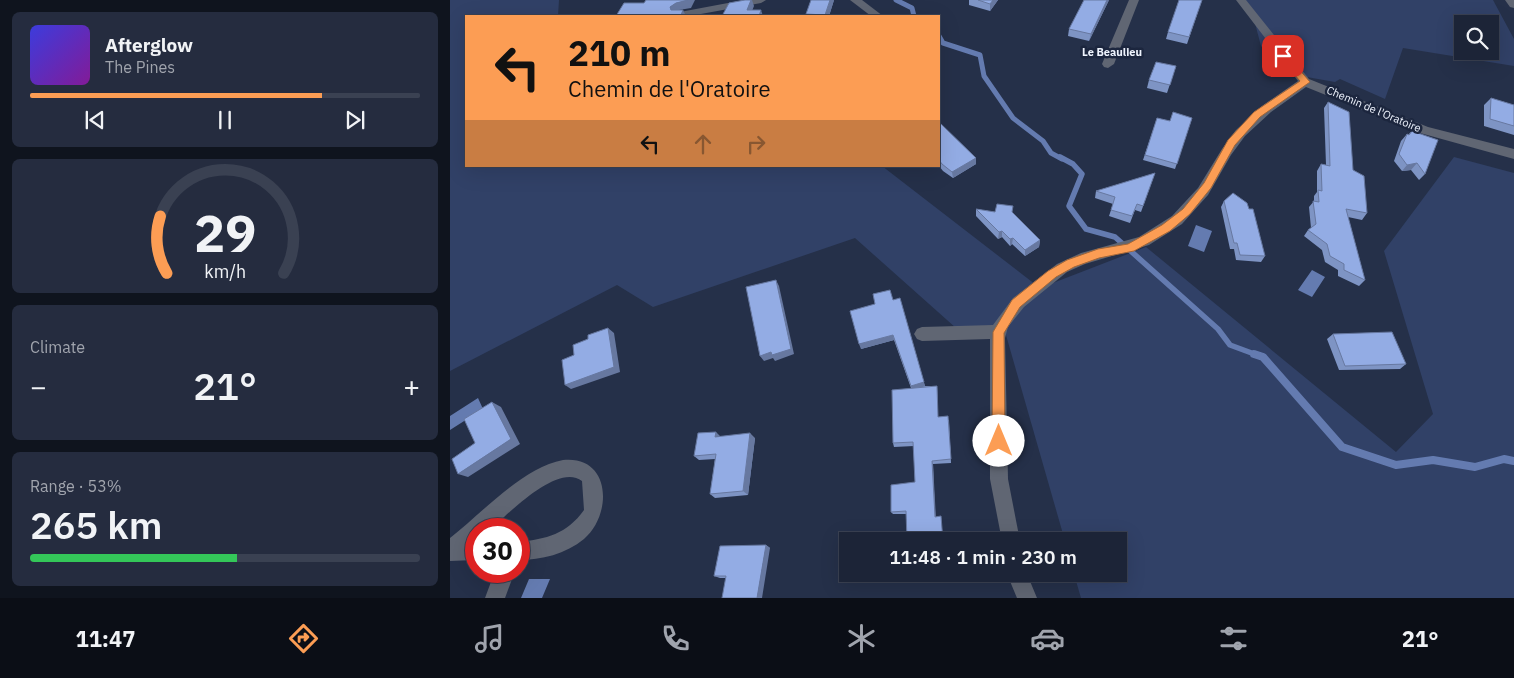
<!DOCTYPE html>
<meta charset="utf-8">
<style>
:root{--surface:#1c2437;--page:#252c3f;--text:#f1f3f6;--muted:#a0a4ad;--line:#3a4152;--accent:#fc9d54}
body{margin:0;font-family:"IBM Plex Sans",sans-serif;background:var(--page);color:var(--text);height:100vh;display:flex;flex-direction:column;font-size:19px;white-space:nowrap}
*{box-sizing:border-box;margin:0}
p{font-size:16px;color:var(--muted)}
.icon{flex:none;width:28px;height:28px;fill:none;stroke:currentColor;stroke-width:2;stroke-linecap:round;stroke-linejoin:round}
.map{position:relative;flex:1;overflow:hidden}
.details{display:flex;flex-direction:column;gap:12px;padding:12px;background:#0f141e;width:450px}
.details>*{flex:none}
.hud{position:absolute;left:15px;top:15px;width:475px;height:152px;border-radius:0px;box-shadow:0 5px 20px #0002,0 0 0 1px var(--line);background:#fc9d54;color:#111;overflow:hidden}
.tools{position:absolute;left:1004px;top:15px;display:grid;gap:10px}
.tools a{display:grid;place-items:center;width:45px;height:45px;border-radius:0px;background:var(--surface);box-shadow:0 5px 20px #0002,0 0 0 1px var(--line);font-size:25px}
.speed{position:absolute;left:15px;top:518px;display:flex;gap:10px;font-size:25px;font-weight:700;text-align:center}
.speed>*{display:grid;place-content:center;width:65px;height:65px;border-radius:50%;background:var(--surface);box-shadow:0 5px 20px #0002,0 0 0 1px var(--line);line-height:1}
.speed .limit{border:8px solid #d22;background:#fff;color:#111}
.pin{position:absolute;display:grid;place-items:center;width:42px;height:42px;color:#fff;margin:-21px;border-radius:10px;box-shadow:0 2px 8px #0006}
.me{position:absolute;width:55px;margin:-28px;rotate:0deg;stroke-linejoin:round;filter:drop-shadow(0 0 4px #0008)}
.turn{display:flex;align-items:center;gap:18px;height:105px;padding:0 20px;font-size:22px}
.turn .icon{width:65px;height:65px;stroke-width:2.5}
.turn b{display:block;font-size:35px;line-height:42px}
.lanes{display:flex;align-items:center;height:48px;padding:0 20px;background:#0003;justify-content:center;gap:25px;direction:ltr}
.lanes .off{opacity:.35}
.big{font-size:38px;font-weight:600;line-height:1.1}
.details .tile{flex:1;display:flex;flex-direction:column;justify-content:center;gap:8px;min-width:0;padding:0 18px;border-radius:8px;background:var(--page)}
.details .dial{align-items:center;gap:0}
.dial svg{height:130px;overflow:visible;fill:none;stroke:var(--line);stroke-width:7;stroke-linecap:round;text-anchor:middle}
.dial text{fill:var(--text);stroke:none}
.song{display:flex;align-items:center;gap:15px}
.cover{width:60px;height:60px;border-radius:8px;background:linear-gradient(135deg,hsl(240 70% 55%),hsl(290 70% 35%))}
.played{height:5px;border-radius:2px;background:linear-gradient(90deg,var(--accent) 75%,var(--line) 75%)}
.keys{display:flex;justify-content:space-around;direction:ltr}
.heat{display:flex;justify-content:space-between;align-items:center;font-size:28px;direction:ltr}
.charge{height:8px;border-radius:4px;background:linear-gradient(90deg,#34c759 53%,var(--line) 0)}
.trip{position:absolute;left:389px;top:532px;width:288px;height:50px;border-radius:0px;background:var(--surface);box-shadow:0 5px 20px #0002,0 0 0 1px var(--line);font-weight:600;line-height:50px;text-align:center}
.menu{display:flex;height:80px;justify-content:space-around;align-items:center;background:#0b0e16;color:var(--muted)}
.menu .icon{width:35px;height:35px}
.menu .active{color:var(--accent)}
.menu b{font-size:22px;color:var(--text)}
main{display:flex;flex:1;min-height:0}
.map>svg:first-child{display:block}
</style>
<main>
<section class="details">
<div class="tile">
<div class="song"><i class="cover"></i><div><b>Afterglow</b><p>The Pines</p></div></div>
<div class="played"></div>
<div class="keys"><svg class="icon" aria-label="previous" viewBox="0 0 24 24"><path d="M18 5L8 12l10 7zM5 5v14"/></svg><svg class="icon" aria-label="pause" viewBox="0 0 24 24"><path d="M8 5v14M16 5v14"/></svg><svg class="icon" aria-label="next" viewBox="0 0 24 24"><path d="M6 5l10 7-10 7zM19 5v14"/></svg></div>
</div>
<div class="tile dial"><svg viewBox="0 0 100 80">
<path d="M14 69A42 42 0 1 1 86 69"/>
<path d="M14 69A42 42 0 0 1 10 34" stroke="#fc9d54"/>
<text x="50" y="56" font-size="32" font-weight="700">29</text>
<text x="50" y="72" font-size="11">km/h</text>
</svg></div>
<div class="tile"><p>Climate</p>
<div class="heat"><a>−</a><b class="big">21°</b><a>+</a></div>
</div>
<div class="tile"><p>Range · 53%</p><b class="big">265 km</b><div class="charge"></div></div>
</section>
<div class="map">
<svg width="1064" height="598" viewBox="0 0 1064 598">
<rect width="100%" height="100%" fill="#253049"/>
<path fill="#314167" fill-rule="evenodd" d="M0 0H109L108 16H16V166H432L590 288 696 247 946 452 983 414 934 251 1004 157 1064 173V598H631L624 574H668V541H615L554 328H506L405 238 203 307 167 285 0 371Z
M793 0H1043L1064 39V66L953 48 935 99 890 79 885 82 834 73 811 46 801 8ZM1012 24H1040V51H1012Z"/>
<path fill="#647bb0" d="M746 225 762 231 754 252 738 246Z
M862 270 875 277 862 297 848 290Z
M28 398 33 409 0 430V416Z
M79 579H100L92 598H71Z"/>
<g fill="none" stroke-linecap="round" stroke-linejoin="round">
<path stroke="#647bb0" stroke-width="5" d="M446 0 462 8 464 16
M489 36 493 43 530 55 534 76 563 118 593 141 601 153 612 159"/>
<path stroke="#647bb0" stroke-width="5.5" d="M610 157 623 164 632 174 619 206 636 229 665 237 768 329 780 345 807 355"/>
<path stroke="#647bb0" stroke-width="8" d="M804 354 813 357 892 447 946 465 983 460 1025 467 1054 459 1064 461"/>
<path fill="#606673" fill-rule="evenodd" d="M294 0H316L311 3 240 16 225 15 230 12Z
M400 0H412L433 16H421Z
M679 0H689L664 64 658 68 654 67 652 64Z
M786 0H796L859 79 978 127 1064 149V159L970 133 856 87 821 112 795 136 781 155 758 195 732 224 699 245 635 264 617 272 574 307 558 327 555 338 558 479 570 541H552L540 479V339L472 341 467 339 464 334 467 329 472 327 543 325 563 298 607 264 631 253 689 237 722 216 748 188 772 149 786 130 812 106 848 81Z
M1055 0H1064V8L1060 7Z
M113 460C161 455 163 514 134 539 116 554 91 560 69 560V542C96 539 117 534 134 510L132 481C108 462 58 514 41 529H26V560L0 561V538C32 513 72 468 113 460Z
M45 571H65L55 598H35Z
M557 574H577L587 598H567Z"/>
</g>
<path fill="#7e94c4" d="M384 0 379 16H357L356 14Z
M519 0H548L540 11 519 5Z
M659 0 639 41 618 36 619 29Z
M752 0 737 44 716 39 718 32Z
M726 66 717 93 697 88 699 80Z
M1041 98 1064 105V135L1034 126V105Z
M878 102 917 213 912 220 898 217 915 280 909 286 888 276V270L875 262 872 250 854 236 858 230 861 228 859 207 864 201V196L867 192V171L871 164 876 165 874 108Z
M707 118 720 121 742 118 725 169 693 160Z
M489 122 526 164 503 178 493 171 489 166Z
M962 131 975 174 969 180 961 170 952 171 944 161 951 141 957 134 958 135Z
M705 173 691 212 685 210 680 223 659 216 663 204 645 198 646 191Z
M774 201 815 256 811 262 786 260 784 249H780L771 207Z
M526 209 545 212 563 213 590 240 589 247 575 256 562 244 560 246 552 237 548 239 526 216Z
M443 300 475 386H487L488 417 499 420 501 463 483 464 485 517 492 519 456 514H443L441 512 465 482 464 446 444 447 443 443 461 388 444 340 411 349 425 304Z
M883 334 956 364 950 369 889 370 877 339Z
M270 436 305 438 298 495 265 498 260 494 265 459 249 460 244 456Z
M316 545 320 548 276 578H270L264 576Z"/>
<path fill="#6778a0" d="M238 0H245L241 8 229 10 223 15 220 7 226 3Z
M301 0H302L304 6 300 16 297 10Z
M380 0H384L379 16H376L375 15Z
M543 0H548L540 11V4Z
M657 0H659L639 41 641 34Z
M233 10 236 16 231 15Z
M311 10 313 16H309Z
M526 158V164L503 178 502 172Z
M967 163 961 170 952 171 957 165Z
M552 231V237L548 239 549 232Z
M563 238 562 244 560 246V239Z
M590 240 589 247 575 256V250Z
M326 280 329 286 344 354 325 361 323 358 314 361 310 356Z
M158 328 164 333 170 372 121 389 115 385Z
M443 335 444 340 411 349 409 344Z
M474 382 475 386 462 391 461 386Z
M42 402 51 407 70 444 18 477 8 474 61 439Z
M266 432 270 436 265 437Z
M300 433 305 438 298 495 293 491Z
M482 461 483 464 486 519 485 517Z
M316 545 320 548 312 598H307Z"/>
<path fill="#93ace4" stroke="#6778a0" d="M196 0H238L226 3 220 7 221 10H233L231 15 247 16H166L174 3H194Z
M295 0H301L297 10H311L309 16H272L279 3Z
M361 0H380L375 15 356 14Z
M528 0H543L540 4Z
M634 0H657L641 34 619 29Z
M729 0H752L739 37 718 32Z
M706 62 726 66 720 85 699 80Z
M1041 98 1064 105V126L1040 119Z
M878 102 899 112 903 170 914 176 917 213 896 209 915 280 894 270V264L880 256 877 244 858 230 866 224 863 201 869 202 868 190 872 191 871 164 880 166Z
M723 112 742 118 727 164 695 155 707 118 720 121Z
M489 122 526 158 502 172 492 164 489 160Z
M962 131 988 140 975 174 967 163 957 165 949 154 957 134 959 135Z
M705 173 693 206 687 204 682 216 661 210 665 197 646 191Z
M783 193 797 203 799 209H803L815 256 790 255 787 243H784L774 201Z
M547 204 563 206 562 212 590 240 575 250 563 238 560 239 552 231 549 232 526 209 545 212Z
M326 280 341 349 322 355 321 352 310 356 296 287Z
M440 290 443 300 450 298 474 382 461 386 443 335 409 344 400 311 425 304 423 294Z
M158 328 164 367 115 385 112 360 124 355 123 345 138 339V335Z
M942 332 956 364 895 366 883 334Z
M487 386 488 417 498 416 501 459 482 461 485 517 491 516 493 541H457L456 511 441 512V485L465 482 463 442 443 443 442 390Z
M42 402 61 439 8 474 2 459 25 443 14 419Z
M266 432 265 437 300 433 293 491 260 494 266 454 244 456 248 433Z
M316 545 307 598H272L276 576H264L270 546Z"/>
<path fill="#fc9d54" stroke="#a46637" d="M830 54H836L860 82 810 117 785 145 761 188 740 214 720 231 684 251 649 258 624 267 606 277 570 307 554 333 555 441 553 446 549 447 544 446 542 441 543 332 562 300 598 271 617 260 648 249 678 244 712 225 733 209 754 183 778 140 804 112 850 81 830 58Z"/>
<g text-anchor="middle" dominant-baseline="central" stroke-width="5" stroke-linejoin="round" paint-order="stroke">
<g font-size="11" font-weight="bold" fill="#eef3fd" stroke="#1c263e">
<text x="662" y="52">Le Beaulieu</text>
</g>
<g font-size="11" fill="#eef3fd" stroke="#1c263e">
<text transform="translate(924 109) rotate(23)">Chemin de l'Oratoire</text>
</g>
</g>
</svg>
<div class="tools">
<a><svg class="icon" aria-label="search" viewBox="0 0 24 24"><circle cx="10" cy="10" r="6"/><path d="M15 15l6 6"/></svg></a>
</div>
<div class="speed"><div class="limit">30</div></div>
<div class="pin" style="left:833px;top:56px;background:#d93025"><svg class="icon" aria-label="arrive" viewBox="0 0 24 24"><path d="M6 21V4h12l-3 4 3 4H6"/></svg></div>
<svg class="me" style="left:549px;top:441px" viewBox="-20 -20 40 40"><circle r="19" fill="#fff"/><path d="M0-13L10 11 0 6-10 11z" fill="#fc9d54"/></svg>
<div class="trip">11:48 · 1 min · 230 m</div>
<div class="hud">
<div class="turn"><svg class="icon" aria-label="left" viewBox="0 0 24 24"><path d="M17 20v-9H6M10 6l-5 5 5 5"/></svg><div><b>210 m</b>Chemin de l'Oratoire</div></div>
<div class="lanes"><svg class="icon" aria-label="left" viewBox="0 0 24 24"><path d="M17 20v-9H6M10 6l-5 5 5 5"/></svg><svg class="icon off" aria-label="ahead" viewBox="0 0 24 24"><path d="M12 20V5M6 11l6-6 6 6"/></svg><svg class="icon off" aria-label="right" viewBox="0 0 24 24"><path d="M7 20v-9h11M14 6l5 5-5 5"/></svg></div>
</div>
</div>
</main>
<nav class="menu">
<b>11:47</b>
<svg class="icon active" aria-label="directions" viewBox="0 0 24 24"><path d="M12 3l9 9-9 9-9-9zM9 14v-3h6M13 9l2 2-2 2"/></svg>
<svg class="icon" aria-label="music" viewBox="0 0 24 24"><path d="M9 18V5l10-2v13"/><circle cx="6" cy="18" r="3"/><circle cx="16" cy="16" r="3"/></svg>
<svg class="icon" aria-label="phone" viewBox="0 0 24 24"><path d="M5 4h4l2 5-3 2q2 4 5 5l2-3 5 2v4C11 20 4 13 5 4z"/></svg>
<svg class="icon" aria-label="climate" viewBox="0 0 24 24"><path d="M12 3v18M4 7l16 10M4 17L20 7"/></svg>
<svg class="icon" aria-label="car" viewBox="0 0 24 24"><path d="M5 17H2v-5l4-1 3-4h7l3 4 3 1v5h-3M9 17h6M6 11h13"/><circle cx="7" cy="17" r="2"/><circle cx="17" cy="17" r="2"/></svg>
<svg class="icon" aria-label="filters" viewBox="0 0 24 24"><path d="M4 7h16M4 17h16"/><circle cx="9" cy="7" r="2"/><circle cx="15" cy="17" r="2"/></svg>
<b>21°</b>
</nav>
